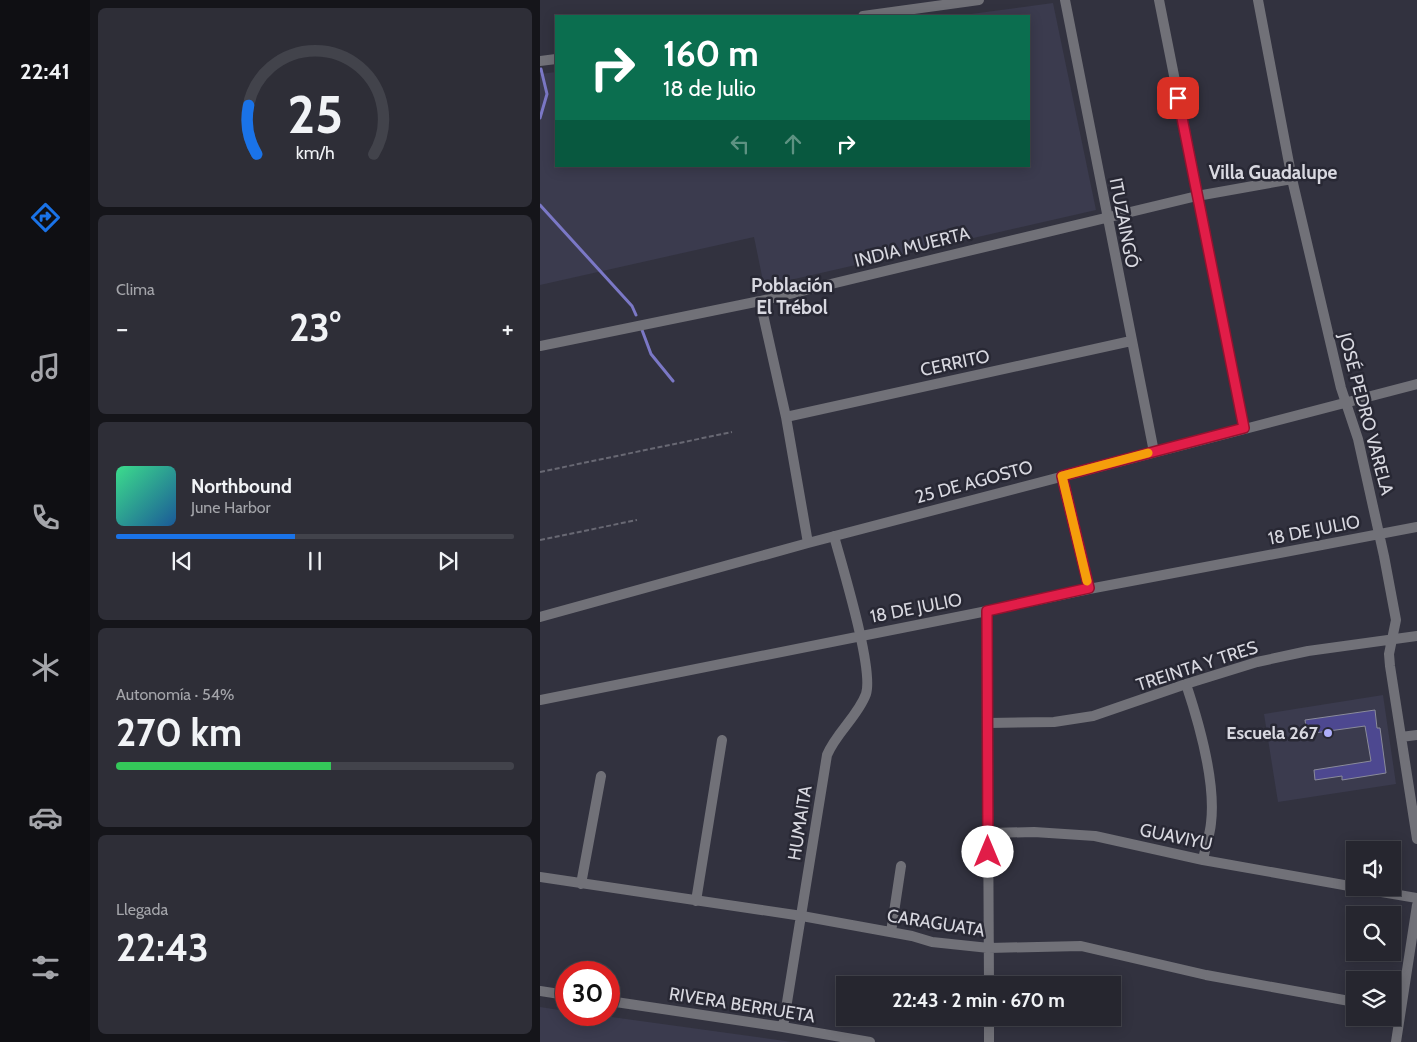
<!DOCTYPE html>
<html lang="es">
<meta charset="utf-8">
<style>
:root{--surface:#26262f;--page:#2e2e37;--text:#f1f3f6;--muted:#a4a5aa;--line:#42434b;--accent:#1a73e8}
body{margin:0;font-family:Cabin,sans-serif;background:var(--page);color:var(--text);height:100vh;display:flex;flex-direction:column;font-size:19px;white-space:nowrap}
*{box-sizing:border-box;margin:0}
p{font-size:16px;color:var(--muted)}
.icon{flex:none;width:28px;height:28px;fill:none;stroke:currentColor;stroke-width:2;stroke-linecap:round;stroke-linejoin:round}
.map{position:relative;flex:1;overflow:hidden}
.drawer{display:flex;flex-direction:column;gap:8px;padding:8px;background:#15151a;width:450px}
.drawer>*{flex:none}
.guide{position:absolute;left:15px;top:15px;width:475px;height:152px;border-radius:0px;box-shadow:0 2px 12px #0003,0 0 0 1px var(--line);background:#0b6e4f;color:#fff;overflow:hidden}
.controls{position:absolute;left:806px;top:841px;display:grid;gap:10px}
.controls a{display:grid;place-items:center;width:55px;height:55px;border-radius:0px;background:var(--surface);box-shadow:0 2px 12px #0003,0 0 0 1px var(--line);font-size:25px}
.speed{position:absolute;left:15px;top:961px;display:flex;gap:10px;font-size:25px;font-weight:700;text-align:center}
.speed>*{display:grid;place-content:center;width:65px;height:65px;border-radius:50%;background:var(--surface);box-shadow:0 2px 12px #0003,0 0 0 1px var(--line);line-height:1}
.speed .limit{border:8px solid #d22;background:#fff;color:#111}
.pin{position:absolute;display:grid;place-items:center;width:42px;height:42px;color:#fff;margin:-21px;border-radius:10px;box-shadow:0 2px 8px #0006}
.me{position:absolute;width:55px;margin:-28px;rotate:0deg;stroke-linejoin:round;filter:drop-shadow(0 0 4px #0008)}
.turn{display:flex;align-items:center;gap:18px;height:105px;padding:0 25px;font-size:22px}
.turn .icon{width:65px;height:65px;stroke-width:2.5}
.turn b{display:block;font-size:35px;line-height:42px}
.lanes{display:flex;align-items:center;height:48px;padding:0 25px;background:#0003;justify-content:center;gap:25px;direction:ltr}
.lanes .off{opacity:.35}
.big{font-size:38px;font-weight:800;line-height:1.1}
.drawer .card{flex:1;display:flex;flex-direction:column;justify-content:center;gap:8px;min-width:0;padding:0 18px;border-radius:8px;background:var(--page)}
.drawer .dial{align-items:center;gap:0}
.dial svg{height:130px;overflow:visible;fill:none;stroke:var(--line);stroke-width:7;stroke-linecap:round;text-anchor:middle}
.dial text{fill:var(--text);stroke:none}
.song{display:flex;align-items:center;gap:15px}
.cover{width:60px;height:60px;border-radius:8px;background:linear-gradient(135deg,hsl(150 70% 55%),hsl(210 70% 35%))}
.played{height:5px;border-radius:2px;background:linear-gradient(90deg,var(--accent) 45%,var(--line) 45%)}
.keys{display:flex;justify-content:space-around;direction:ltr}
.heat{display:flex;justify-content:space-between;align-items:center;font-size:28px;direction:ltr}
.charge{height:8px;border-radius:4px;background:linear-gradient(90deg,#34c759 54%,var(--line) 0)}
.trip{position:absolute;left:296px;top:976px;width:285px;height:50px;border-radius:0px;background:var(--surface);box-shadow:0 2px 12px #0003,0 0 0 1px var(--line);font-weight:800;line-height:50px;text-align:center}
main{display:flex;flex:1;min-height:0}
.tabs{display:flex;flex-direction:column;width:90px;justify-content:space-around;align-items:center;background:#0f0f13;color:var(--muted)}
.tabs .icon{width:35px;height:35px}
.tabs .selected{color:var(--accent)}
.tabs b{font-size:22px;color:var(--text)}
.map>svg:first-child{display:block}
</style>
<main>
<nav class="tabs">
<b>22:41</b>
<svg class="icon selected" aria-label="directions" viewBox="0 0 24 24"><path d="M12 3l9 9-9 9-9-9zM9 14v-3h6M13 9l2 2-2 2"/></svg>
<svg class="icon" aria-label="music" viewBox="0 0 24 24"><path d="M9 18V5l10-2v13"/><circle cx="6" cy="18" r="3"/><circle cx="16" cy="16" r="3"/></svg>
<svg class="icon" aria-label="phone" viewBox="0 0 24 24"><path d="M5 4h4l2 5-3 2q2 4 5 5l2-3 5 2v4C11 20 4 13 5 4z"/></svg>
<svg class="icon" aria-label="climate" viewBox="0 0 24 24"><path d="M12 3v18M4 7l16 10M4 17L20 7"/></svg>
<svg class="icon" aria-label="car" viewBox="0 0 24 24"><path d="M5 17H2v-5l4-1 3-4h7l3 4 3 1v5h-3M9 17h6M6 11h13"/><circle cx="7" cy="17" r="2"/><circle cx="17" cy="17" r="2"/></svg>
<svg class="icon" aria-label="filters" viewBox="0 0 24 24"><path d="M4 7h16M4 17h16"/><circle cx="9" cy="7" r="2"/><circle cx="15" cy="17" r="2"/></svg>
</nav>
<section class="drawer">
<div class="card dial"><svg viewBox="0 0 100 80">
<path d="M14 69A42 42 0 1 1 86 69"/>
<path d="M14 69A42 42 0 0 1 9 39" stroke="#1a73e8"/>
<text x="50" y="56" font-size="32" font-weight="700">25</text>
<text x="50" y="72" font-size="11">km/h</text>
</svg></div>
<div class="card"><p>Clima</p>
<div class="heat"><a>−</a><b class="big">23°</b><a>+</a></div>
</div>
<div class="card">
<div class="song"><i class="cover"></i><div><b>Northbound</b><p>June Harbor</p></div></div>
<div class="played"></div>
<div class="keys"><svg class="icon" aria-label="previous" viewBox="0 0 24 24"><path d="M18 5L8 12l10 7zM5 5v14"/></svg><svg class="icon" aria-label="pause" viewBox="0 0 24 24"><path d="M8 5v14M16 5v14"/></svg><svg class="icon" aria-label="next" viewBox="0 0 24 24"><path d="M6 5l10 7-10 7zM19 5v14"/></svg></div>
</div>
<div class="card"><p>Autonomía · 54%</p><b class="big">270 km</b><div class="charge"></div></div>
<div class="card"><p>Llegada</p><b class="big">22:43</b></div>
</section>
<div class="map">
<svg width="877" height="1042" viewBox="0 0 877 1042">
<rect width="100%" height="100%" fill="#32323f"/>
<path fill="#3b3b4e" d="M513 3 556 210 224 286 214 237 0 285V74L16 72V166H489V16H416Z
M843 695 856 784 738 802 724 714Z
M0 1007 26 1011V1015H57L252 1042H0Z"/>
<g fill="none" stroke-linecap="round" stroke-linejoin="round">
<path stroke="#7b78c6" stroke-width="3" d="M0 118 7 94 1 69
M0 205 92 306 96 315
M102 330 111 354 133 381"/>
</g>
<path fill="#4d4890" stroke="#8a8b9a" d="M835 710 837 728H840L846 773 802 780V776L775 780 774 770 831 761 825 726 767 734 765 720Z"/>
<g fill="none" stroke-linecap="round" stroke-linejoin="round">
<path stroke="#686873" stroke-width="2" stroke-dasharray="5 2.5" stroke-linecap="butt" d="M0 472 192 432
M0 540 97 520"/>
<path stroke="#717178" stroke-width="10" d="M525 0 614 452
M619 0 704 428
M718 0 752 179 801 388 818 439 844 556 856 620 849 654 850 666 877 839
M323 16 439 0
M0 61 16 59
M220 301 246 417 268 543
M0 346 220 301 657 196 752 179
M246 417 591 341
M522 476 549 589
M447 611 449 985
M0 617 268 543 877 384
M646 684C659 723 676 782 671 823 670 835 665 848 663 860
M0 700 447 611 549 589 877 527
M448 723 514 722 553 716 646 684 717 662 768 651 877 636
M861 737 877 735
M448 833 494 832 555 836 663 860 815 887
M0 877 262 916 372 936 392 942 449 948 541 946 666 975 815 1002
M41 884 61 776
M818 888 877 898
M156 901 182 740
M351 932 361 866
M0 991 26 995
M69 1001 243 1027 330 1042
M449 1018V1042
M243 1027 287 755C296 733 318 716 326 694 334 669 302 566 294 536
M856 1042 877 905"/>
</g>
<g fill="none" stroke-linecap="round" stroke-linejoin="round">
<defs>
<path id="route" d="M448 852 447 611 549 588 522 476 704 428 638 98"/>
</defs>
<use href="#route" stroke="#92132f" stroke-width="12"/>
<use href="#route" stroke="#e11d48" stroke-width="9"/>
<path stroke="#f59e0b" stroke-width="9" d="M547 581 522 476 608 453"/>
</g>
<circle fill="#aeaefa" stroke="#282834" stroke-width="2" cx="788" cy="733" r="5"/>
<g text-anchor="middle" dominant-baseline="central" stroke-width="5" stroke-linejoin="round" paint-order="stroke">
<g font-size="18" fill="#d8d8e0" stroke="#282834">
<text transform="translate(584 223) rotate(79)">ITUZAINGÓ</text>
<text transform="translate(372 247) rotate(-14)">INDIA MUERTA</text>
<text transform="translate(415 363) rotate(-12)">CERRITO</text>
<text transform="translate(826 414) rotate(75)">JOSÉ PEDRO VARELA</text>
<text transform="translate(434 482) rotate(-15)">25 DE AGOSTO</text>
<text transform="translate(774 530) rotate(-11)">18 DE JULIO</text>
<text transform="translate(376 608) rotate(-11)">18 DE JULIO</text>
<text transform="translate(657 666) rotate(-18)">TREINTA Y TRES</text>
<text transform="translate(260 823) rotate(-81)">HUMAITA</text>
<text transform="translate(636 837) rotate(12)">GUAVIYU</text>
<text transform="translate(396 923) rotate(9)">CARAGUATA</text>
<text transform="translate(202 1005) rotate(9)">RIVERA BERRUETA</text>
</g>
<g font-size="18" font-weight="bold" fill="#d8d8e0" stroke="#282834" text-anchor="end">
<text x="778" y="733">Escuela 267</text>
</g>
<g font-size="19" font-weight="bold" fill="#d8d8e0" stroke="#282834">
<text x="733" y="172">Villa Guadalupe</text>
<text x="252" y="285">Población<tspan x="252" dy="22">El Trébol</tspan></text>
</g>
</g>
</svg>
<div class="controls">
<a><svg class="icon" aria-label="sound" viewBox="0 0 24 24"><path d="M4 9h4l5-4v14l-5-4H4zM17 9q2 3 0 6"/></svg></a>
<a><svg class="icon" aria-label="search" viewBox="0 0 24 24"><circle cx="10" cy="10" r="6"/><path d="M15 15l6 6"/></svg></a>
<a><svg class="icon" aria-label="layers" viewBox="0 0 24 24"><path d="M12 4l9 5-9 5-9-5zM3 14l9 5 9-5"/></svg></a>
</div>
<div class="speed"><div class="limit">30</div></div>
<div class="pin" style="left:638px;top:98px;background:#d93025"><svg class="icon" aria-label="arrive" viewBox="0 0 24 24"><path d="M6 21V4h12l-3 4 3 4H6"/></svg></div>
<svg class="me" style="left:448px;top:852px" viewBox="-20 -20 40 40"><circle r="19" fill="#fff"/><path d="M0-13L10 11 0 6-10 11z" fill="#e11d48"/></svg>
<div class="trip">22:43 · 2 min · 670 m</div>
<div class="guide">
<div class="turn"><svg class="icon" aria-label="right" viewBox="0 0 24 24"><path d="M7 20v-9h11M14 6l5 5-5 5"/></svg><div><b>160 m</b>18 de Julio</div></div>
<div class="lanes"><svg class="icon off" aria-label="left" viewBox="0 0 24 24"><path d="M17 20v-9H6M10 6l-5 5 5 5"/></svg><svg class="icon off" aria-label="ahead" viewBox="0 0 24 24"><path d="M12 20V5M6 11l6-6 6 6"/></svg><svg class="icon" aria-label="right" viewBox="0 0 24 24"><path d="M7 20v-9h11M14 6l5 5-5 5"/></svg></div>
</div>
</div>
</main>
